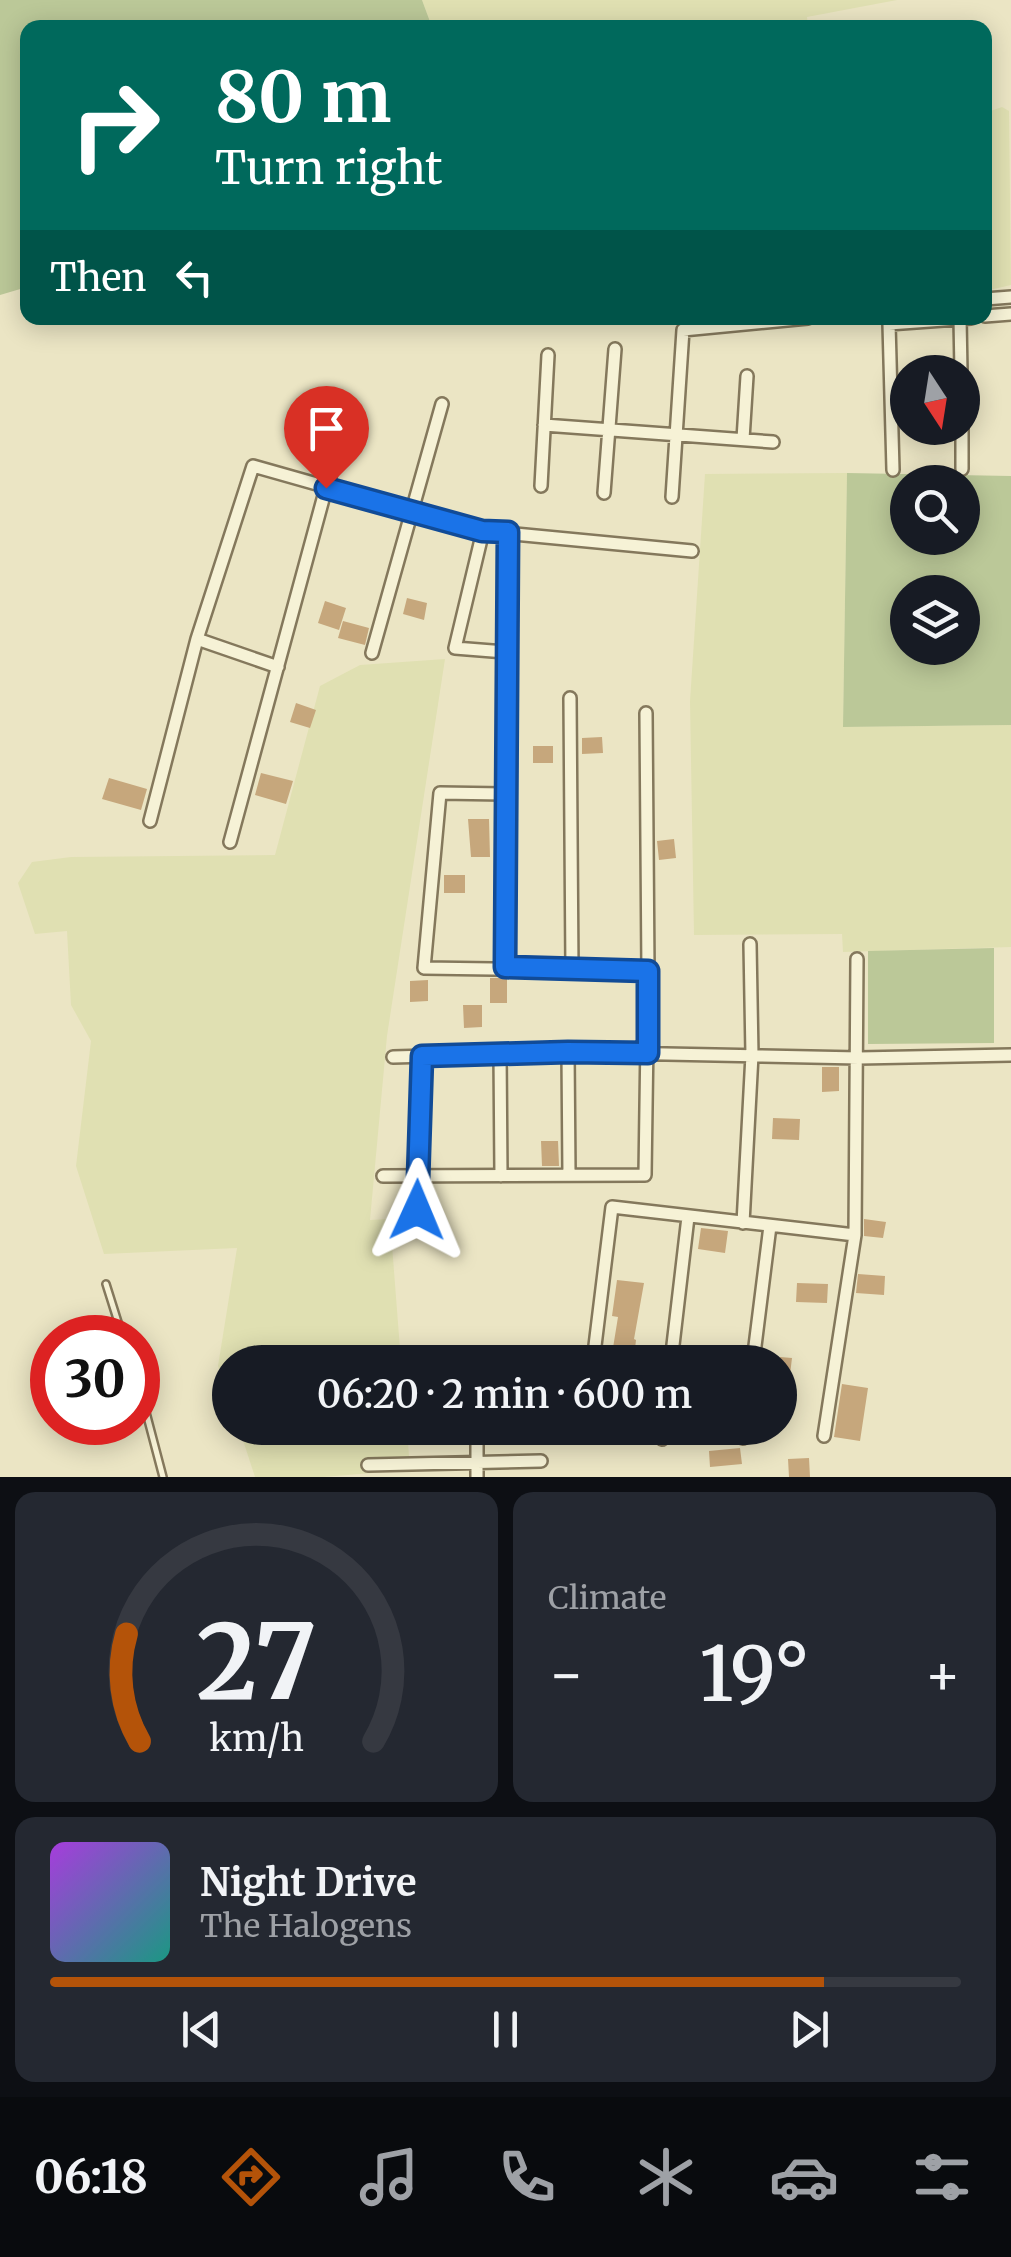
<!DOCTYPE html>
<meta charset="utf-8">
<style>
:root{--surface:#171b24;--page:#242831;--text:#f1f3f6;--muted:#9ea1a6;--line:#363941;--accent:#b45309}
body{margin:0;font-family:Merriweather,serif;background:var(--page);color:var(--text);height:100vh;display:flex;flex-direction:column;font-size:38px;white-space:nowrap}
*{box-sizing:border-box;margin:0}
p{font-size:32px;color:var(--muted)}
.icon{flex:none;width:55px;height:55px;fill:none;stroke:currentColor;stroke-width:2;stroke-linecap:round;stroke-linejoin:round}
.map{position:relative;height:1477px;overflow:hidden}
.drawer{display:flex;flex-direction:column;gap:15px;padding:15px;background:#0d0f14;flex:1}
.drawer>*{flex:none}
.top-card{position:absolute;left:20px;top:20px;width:972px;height:305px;border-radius:20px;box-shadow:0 5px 25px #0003;background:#00695c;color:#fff;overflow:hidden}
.needle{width:65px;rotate:168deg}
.fabs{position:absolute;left:890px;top:355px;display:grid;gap:20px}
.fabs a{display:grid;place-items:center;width:90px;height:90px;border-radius:50%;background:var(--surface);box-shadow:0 5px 25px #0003;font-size:50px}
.speed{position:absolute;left:30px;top:1315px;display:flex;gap:20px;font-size:50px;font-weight:700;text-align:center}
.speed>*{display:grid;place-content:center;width:130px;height:130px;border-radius:50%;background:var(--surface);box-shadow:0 5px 25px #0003;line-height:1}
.speed .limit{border:15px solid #d22;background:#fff;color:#111}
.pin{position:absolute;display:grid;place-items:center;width:85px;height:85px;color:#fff;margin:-102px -42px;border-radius:50% 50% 50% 0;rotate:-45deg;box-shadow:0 0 10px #0007}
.pin .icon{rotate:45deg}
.me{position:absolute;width:110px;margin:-55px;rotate:1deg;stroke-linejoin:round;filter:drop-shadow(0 0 8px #0008)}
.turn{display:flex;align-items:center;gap:35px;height:210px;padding:0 30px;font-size:45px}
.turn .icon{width:130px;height:130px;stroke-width:2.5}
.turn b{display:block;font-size:70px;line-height:85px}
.then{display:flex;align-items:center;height:95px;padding:0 30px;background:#0003;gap:20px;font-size:38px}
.big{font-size:75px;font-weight:600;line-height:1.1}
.drawer .tile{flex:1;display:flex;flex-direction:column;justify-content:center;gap:15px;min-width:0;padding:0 35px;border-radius:20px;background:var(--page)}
.drawer .dial{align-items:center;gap:0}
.dial svg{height:260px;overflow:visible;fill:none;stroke:var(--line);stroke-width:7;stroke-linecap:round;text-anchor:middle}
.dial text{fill:var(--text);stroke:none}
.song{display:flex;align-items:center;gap:30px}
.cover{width:120px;height:120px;border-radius:15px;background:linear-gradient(135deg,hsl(280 70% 55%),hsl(170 70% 35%))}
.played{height:10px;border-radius:5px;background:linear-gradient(90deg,var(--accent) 85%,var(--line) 85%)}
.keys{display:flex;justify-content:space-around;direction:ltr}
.heat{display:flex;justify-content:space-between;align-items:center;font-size:55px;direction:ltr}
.drawer .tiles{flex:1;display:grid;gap:15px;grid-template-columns:1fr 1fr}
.tile:last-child{grid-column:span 2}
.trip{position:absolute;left:212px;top:1345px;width:585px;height:100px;border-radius:50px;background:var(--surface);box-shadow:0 5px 25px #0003;font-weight:600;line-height:100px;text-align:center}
.tabs{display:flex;height:160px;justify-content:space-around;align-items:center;background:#090b0e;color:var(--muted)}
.tabs .icon{width:70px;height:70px}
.tabs .current{color:var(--accent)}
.tabs b{font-size:45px;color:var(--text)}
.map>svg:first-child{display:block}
</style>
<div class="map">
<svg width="1011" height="1477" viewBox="0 0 1011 1477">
<rect width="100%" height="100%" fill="#ebe5c4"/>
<path fill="#e0e0b2" d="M422 0H897L807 17 808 28 432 27Z
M1002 107 1009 111 1011 285 985 291V113Z
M847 473 843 727 1011 725V947L843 952 842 934 694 935 690 701 705 474Z
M445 659 387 1036 370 1220 390 1219 401 1362H230V1401L218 1366 237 1248 104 1254 76 1166 91 1041 71 1005 67 931 35 934 18 883 32 862 71 857 275 855 320 686 360 665Z
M239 1428H407L410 1470 323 1477H255Z"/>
<path fill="#bbc898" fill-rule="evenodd" d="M0 0H422L432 27 28 28 27 287 0 295Z
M847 473 1011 476V725L843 727ZM908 482H962V538H908ZM908 592H962V648H908Z
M994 948V1043L868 1044V951Z"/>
<path fill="#c6a77c" d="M407 598 427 603 424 620 403 614Z
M325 601 346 608 339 630 318 623Z
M343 621 369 628 365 645 338 638Z
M296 703 316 710 310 728 290 722Z
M602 737 603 753 582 754V738Z
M533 746H553V763H533Z
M261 773 293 781 286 804 255 795Z
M109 778 147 789 141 810 102 799Z
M468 819H489L490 857H471Z
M674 839 676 858 659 860 657 841Z
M444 875H465V893H444Z
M490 978H507V1003H490Z
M428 980V1001L410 1002V981Z
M463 1005H482V1027L464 1028Z
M822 1067H839V1091L822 1092Z
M773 1118 800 1119 799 1140 772 1139Z
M541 1141H558L559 1166H542Z
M864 1219 886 1222 883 1238 864 1236Z
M701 1228 728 1231 725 1253 698 1249Z
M858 1274 885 1276 884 1295 856 1293Z
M617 1280 644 1283 634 1339 636 1340 634 1357 612 1354 618 1317 612 1316Z
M797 1283 828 1284 827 1303 796 1302Z
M780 1357 792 1358 787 1399 780 1398Z
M842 1384 868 1388 860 1441 834 1437Z
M740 1448 742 1464 710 1467 709 1451Z
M809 1458 810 1477H789L788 1459Z"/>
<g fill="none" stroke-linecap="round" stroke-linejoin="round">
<defs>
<path id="lane" d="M106 1284 123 1338
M138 1382 163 1477"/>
<path id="street" d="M985 299 1011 297
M985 316 1011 314
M960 318 961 372
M544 425 773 442
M962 428V469
M743 439 747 376
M893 470 889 324 971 318
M541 486 548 355
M604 493 615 349
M672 497 683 330 808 318
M483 531 455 648 505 652
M197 639 278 667
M372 653 442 404
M570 698 572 970
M504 794 440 793 424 968 648 971
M150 821 197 639 253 466 483 531 692 551
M230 842 326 488 343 438
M505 967 508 533
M500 1052 501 1176
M568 1052 569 1175
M393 1057 568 1052 859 1058 1011 1055
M383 1176 645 1175 648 971 646 713
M417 1211 421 1056
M743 1223 752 1055 750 944
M593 1362 612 1207 855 1235
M671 1362 688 1217
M753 1362 770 1226
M824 1436 855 1235 857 959
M743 1438 745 1428
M662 1439 663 1428
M368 1465 541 1461
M477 1477V1434L485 1428"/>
</defs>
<use href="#lane" stroke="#84785c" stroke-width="10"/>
<use href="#street" stroke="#84785c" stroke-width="16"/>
<use href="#lane" stroke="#f6f2d6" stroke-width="5"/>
<use href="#street" stroke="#f6f2d6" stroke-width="11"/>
</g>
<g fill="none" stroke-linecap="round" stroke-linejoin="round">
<defs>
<path id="route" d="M326 488 482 531 508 532 505 967 648 971V1053L568 1052 422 1056 417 1210"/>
</defs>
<use href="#route" stroke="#114b97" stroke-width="25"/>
<use href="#route" stroke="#1a73e8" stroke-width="18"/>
</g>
</svg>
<div class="fabs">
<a><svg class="needle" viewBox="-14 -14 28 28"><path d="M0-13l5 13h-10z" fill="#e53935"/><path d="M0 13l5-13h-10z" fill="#9ea1a6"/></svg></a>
<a><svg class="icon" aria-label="search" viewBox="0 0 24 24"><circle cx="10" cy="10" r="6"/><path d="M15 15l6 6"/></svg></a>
<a><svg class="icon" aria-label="layers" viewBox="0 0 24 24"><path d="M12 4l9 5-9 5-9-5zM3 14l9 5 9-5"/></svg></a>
</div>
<div class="speed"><div class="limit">30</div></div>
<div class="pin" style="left:326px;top:488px;background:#d93025"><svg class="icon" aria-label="arrive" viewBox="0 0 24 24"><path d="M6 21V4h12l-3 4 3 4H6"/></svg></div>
<svg class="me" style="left:417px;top:1210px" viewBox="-20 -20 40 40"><path d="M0-17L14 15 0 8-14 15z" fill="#1a73e8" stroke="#fff" stroke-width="4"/></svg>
<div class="trip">06:20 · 2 min · 600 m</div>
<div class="top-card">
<div class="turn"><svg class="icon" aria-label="right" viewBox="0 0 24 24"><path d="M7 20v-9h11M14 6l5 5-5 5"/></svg><div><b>80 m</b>Turn right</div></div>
<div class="then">Then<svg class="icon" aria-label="left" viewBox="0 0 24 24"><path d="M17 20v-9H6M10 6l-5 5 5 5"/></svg></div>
</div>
</div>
<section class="drawer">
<div class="tiles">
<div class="tile dial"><svg viewBox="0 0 100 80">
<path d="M14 69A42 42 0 1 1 86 69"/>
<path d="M14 69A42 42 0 0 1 10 36" stroke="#b45309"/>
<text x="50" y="56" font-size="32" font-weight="700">27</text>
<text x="50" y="72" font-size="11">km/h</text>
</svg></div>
<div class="tile"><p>Climate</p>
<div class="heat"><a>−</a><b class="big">19°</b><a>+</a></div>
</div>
<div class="tile">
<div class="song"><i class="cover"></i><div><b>Night Drive</b><p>The Halogens</p></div></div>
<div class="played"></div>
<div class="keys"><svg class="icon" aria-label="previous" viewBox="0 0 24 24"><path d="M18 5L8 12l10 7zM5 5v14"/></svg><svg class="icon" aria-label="pause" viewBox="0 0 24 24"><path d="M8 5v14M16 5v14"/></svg><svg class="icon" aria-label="next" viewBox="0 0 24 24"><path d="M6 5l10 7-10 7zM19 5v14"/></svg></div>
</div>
</div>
</section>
<nav class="tabs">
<b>06:18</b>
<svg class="icon current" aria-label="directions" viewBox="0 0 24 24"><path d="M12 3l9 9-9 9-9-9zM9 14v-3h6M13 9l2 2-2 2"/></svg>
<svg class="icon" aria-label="music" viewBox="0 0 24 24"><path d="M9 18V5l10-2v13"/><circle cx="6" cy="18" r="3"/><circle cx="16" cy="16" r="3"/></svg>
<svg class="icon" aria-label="phone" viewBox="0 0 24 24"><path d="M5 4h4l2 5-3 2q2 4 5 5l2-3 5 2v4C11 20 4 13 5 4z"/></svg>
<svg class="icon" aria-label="climate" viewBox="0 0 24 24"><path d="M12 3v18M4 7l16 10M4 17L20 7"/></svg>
<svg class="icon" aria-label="car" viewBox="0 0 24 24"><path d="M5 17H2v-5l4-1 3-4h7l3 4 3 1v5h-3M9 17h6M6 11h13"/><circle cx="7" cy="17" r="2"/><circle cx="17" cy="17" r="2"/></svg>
<svg class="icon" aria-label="filters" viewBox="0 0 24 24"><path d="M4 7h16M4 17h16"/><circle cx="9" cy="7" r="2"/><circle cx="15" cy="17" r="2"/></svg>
</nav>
